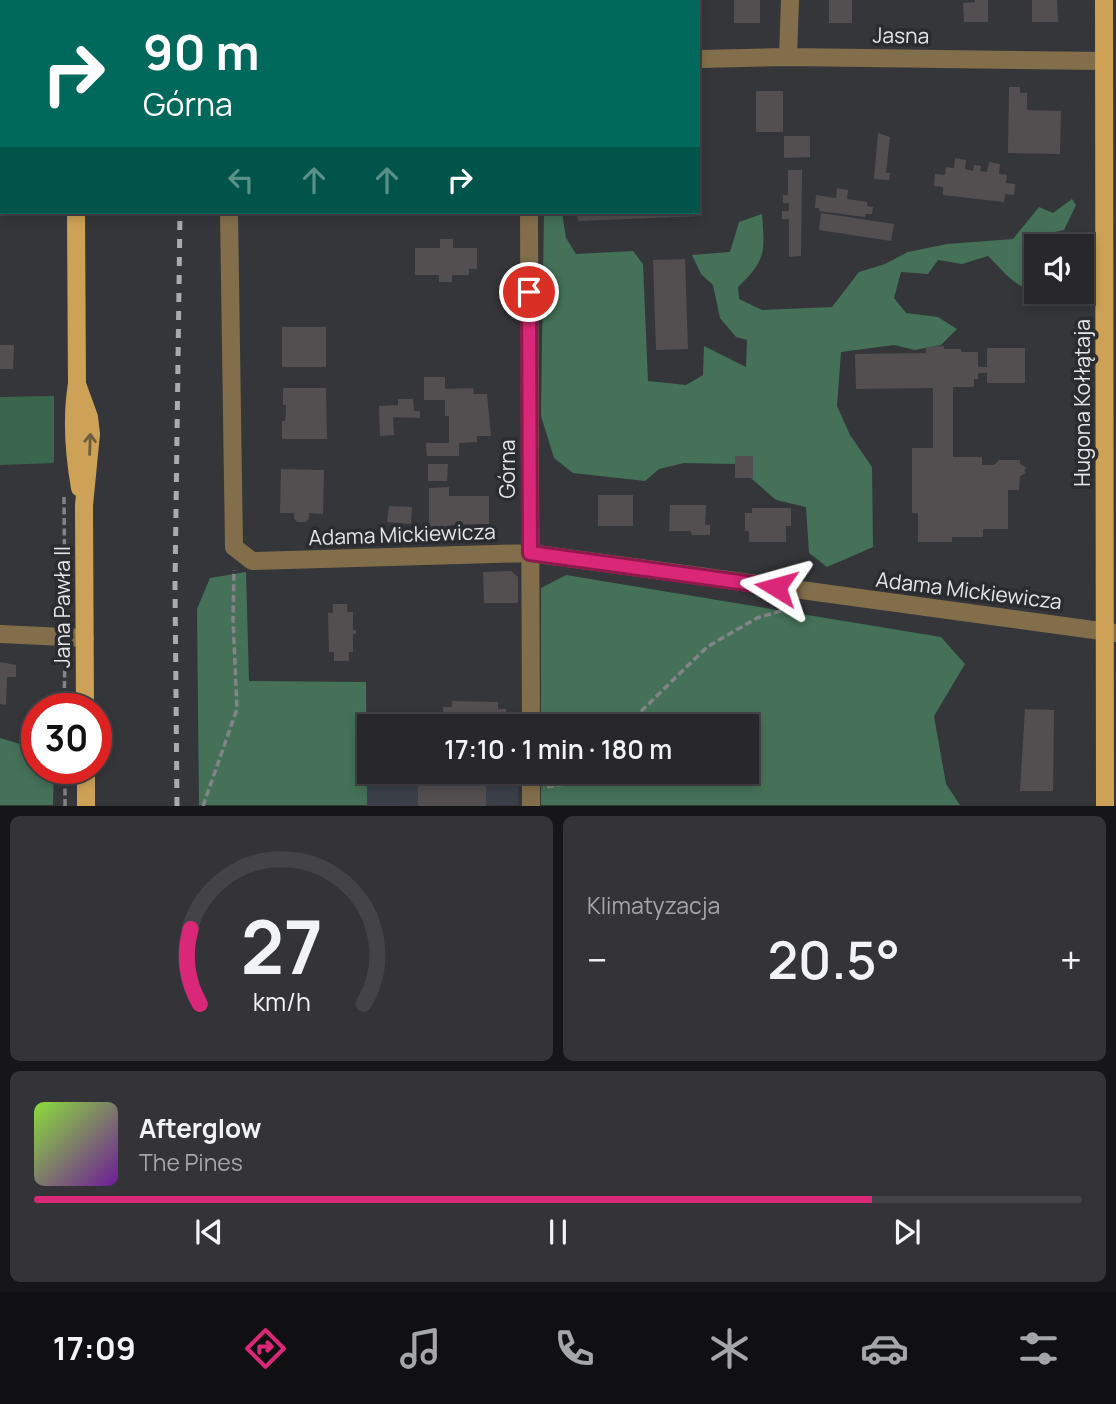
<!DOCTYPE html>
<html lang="pl">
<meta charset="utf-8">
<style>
:root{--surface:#28282c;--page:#343438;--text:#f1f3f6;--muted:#a5a6a9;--line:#444448;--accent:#db2777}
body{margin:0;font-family:Manrope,sans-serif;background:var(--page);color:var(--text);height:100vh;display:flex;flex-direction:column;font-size:26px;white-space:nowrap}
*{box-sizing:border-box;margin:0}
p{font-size:23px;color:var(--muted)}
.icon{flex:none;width:38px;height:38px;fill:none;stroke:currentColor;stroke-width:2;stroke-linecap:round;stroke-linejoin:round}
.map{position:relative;height:806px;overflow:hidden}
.side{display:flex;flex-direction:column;gap:10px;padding:10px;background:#161618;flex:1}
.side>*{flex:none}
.top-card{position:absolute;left:0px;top:0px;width:700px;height:214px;box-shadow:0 4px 10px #0003,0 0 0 2px var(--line);background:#00695c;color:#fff;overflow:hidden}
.fabs{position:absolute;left:1024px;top:234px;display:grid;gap:14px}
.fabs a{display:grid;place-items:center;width:70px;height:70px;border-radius:0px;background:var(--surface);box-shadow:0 4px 10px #0003,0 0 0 2px var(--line);font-size:35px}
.speed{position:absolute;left:21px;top:693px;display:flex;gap:14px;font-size:35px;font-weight:700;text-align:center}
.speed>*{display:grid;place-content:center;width:91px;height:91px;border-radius:50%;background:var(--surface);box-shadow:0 4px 10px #0003,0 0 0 2px var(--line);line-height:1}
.speed .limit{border:10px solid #d22;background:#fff;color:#111}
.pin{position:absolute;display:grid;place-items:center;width:60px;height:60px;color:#fff;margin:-30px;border:4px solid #fff;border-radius:50%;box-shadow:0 2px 7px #0007}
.me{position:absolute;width:77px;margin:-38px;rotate:278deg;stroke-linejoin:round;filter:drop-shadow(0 0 5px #0008)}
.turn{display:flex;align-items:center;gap:24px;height:147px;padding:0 28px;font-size:32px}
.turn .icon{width:91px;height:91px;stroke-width:2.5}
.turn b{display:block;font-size:49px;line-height:60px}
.lanes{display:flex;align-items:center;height:66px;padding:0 28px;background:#0003;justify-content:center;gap:35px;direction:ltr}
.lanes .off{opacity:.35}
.big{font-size:52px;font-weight:600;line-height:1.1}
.side .card{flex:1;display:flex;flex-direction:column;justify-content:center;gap:10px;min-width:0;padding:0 24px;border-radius:10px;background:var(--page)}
.side .dial{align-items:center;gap:0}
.dial svg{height:182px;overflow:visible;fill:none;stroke:var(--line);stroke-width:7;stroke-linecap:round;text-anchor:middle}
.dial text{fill:var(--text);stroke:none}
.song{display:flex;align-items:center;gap:21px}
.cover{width:84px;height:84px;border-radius:10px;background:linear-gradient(135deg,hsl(90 70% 55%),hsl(280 70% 35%))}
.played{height:7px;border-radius:4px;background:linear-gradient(90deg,var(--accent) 80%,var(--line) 80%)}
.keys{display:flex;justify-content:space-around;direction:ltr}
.heat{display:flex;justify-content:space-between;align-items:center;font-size:38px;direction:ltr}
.side .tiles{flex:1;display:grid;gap:10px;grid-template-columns:1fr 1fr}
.card:last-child{grid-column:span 2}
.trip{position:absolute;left:357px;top:714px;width:402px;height:70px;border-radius:0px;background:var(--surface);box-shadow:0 4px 10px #0003,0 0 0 2px var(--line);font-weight:600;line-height:70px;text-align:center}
.menu{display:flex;height:112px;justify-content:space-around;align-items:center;background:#101012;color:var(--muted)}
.menu .icon{width:49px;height:49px}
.menu .on{color:var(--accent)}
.menu b{font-size:32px;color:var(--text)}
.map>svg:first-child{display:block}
</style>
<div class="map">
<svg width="1116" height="806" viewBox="0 0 1116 806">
<rect width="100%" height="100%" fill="#35363a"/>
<path fill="#3b3f48" d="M367 761H369V772H518V805L367 806Z"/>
<path fill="#39664d" d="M54 396V463L0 465V397Z"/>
<path fill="#447157" d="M1072 199 1076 205 1064 230 1040 235 1038 247H1036V290C1016 290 1001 268 988 256L962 264 938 260 928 274 901 272 894 298 906 313 938 317 957 329 941 345 915 350 894 345 841 352 837 406 850 435 872 467 873 547 827 567 809 553 806 507 776 500 735 464 684 463 659 469 645 481 573 473 554 458 541 416 544 212H562L566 238 576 254 633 251 643 264 648 381 686 385 703 375 704 346 746 367 747 340 736 337 720 318 713 285 701 274 692 255 730 252 739 222 762 214C765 253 766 260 738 287L739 299 762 310 832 307 859 272 885 264 908 252 947 244 1013 239 1039 207 1053 213Z
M246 572 249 681 366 682 367 805H199L197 609 210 578Z
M566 575 941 637 965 664 934 716 946 784 960 805H541V772H747V726H541V588Z
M0 738 37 749V768H54L53 805H0Z"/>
<path fill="#534f51" d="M734 0H760V23H734Z
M829 0H852V23H829Z
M975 0H988V22H964L963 3 975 2Z
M1032 0H1057L1058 22H1032Z
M1009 87H1020V93H1027V110L1061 111 1060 154 1008 153Z
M756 91H783V132H756Z
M878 133 890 137 886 173H890L889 180 874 179Z
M784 136H810V157L784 158Z
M955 158 966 160 965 169 973 171 974 165 981 166 980 171 987 172 989 162 1000 164 999 174 1007 175 1006 183 1015 184 1014 195 1005 194 1004 202 943 195V187L934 186 935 174 945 175 946 167 954 168Z
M788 170H802L801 256 789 257V219H782V211H789V203H783V195H788Z
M698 184H700L702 216 578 221 577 212H698Z
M837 188 848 190 847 199 867 202V206L873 207 872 214H866L865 217 819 211V208H815L816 195 836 198Z
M821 213 894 224 891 241 819 230Z
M440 239H453V248H477V269H469V275H452V282H439V275H415V248H440Z
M685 259 688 349 656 350 653 260Z
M282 327H326V367H282Z
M0 345H14L13 369H0Z
M944 346V349H961V352H978V367H987V348H1025V383H987V373H978V379H974V387H953V457H982V465H994L999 460H1020V464L1027 468 1024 470 1026 473 1020 476 1019 490H1008V529H983V537H952V542H918V513H912V448H933V388L856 389 855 354 926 353V347Z
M424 377H445V389L473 388 474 394H487L491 436H477V442L459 443V456H427L426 443H449V416H445V400H424Z
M283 388H326L327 439H282V421H285L286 413V405H283Z
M398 399H413L414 411H420V418L393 417 394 435 380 436 379 406 398 405Z
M735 456H753V478H735Z
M428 464H448L447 481H428Z
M281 469 324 470 323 514 309 513V519L305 522H297L294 518V513H280Z
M449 487V496H489V524L450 525 449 533 429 534V488Z
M598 495H633V526H598Z
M670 505H706L705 525H710V535H692L690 531H669Z
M389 506 412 507 411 524 387 522Z
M752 508H791V526H786V542H749V531H745V513H752Z
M511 571 518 577V603H484L483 572Z
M333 604H347V612H353V630H356V634H353V652H349V661H334V652H329L328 613H333Z
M0 662 16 665V677H7L6 705 0 704Z
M452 701 498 702V709H506V722H498V726H444L443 707H452Z
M1025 709 1054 710 1053 791H1020Z
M418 778 449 779V783L473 781V783L477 784V781H486V806H418Z"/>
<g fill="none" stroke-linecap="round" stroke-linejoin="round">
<path stroke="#838487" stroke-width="3.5" stroke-dasharray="7 3.5" stroke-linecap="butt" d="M232 0V2
M194 2V0
M64 497 65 619
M64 709 65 655
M626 726 707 647 757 618 791 608
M547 787 587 780 593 772
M65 806V768
M203 806 237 709 233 619 234 570"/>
<path stroke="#826e4a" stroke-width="18" d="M528 0V2
M788 57 790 0
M698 59 788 57 1104 61
M0 92H2
M229 212 234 547 252 561 530 553 1116 633
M529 212 531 726
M0 634 85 638
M531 772V806"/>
<path stroke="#cda256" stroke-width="18" d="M86 0V2
M1104 0 1105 806
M72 2V0
M76 212 77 384C71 419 74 453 80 488
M77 384 89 417 91 434 84 505 85 709
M86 768V806"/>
<path stroke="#aaabae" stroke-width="5" stroke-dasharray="9 9" stroke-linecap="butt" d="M183 2V0
M177 806 175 584 180 212"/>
</g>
<defs><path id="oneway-shaft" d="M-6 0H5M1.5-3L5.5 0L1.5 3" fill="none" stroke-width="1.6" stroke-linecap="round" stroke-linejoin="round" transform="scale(1.75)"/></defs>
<use stroke="#6c5b3f" href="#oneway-shaft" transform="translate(90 444) rotate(-88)"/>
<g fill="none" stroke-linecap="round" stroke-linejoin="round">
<defs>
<path id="route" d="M529 292 530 553 776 587"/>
</defs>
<use href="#route" stroke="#8e194d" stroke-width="18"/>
<use href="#route" stroke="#db2777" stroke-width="12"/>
</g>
<g text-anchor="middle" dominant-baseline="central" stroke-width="7" stroke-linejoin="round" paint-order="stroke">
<g font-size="21" fill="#e5e6e8" stroke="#2b2c30">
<text transform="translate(901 35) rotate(1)">Jasna</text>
<text transform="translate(1082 403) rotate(-90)">Hugona Kołłątaja</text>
<text transform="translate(507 469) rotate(-90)">Górna</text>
<text transform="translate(402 534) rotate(-2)">Adama Mickiewicza</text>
<text transform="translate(969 590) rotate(7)">Adama Mickiewicza</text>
<text transform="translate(62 607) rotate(-90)">Jana Pawła II</text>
</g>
</g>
</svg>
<div class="fabs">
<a><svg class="icon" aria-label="sound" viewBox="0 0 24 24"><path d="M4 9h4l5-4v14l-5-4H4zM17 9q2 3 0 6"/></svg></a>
</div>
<div class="speed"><div class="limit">30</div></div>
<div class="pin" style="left:529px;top:292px;background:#d93025"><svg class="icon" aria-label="arrive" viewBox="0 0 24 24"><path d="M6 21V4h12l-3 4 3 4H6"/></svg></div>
<svg class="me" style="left:776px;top:587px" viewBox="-20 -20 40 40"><path d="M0-17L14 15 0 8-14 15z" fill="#db2777" stroke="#fff" stroke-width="4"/></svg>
<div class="trip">17:10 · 1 min · 180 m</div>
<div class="top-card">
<div class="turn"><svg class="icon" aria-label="right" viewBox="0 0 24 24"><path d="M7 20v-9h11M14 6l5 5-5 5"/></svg><div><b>90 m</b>Górna</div></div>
<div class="lanes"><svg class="icon off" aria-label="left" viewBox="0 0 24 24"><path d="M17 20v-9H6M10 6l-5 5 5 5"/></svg><svg class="icon off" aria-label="ahead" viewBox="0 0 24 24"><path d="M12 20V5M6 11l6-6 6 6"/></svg><svg class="icon off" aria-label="ahead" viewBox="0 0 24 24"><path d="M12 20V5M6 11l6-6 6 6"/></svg><svg class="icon" aria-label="right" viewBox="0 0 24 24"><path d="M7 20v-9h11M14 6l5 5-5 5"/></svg></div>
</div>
</div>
<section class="side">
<div class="tiles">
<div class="card dial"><svg viewBox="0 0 100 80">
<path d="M14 69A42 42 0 1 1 86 69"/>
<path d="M14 69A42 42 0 0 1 10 36" stroke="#db2777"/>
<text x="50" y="56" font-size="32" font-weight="700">27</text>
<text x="50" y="72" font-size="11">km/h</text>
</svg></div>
<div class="card"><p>Klimatyzacja</p>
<div class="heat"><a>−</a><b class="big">20.5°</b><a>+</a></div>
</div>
<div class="card">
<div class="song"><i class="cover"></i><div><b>Afterglow</b><p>The Pines</p></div></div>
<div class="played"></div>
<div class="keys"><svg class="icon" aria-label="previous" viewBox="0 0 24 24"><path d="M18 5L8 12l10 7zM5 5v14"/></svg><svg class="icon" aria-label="pause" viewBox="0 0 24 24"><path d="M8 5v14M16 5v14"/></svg><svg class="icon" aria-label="next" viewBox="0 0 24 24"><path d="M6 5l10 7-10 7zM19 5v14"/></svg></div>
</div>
</div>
</section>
<nav class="menu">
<b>17:09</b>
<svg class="icon on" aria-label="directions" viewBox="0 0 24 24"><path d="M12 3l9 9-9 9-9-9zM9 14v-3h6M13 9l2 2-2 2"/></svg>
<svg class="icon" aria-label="music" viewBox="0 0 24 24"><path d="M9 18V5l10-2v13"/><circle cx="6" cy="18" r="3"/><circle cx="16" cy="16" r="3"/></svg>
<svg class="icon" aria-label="phone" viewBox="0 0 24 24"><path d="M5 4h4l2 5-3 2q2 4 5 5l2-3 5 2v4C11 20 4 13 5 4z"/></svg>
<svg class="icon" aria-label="climate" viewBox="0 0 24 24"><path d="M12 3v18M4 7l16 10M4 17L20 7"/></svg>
<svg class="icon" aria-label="car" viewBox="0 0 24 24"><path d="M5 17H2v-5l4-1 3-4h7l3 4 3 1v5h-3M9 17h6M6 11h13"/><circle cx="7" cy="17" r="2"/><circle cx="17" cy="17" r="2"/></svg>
<svg class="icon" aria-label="filters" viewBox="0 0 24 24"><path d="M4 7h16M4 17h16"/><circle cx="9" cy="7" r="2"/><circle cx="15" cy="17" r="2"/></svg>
</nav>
